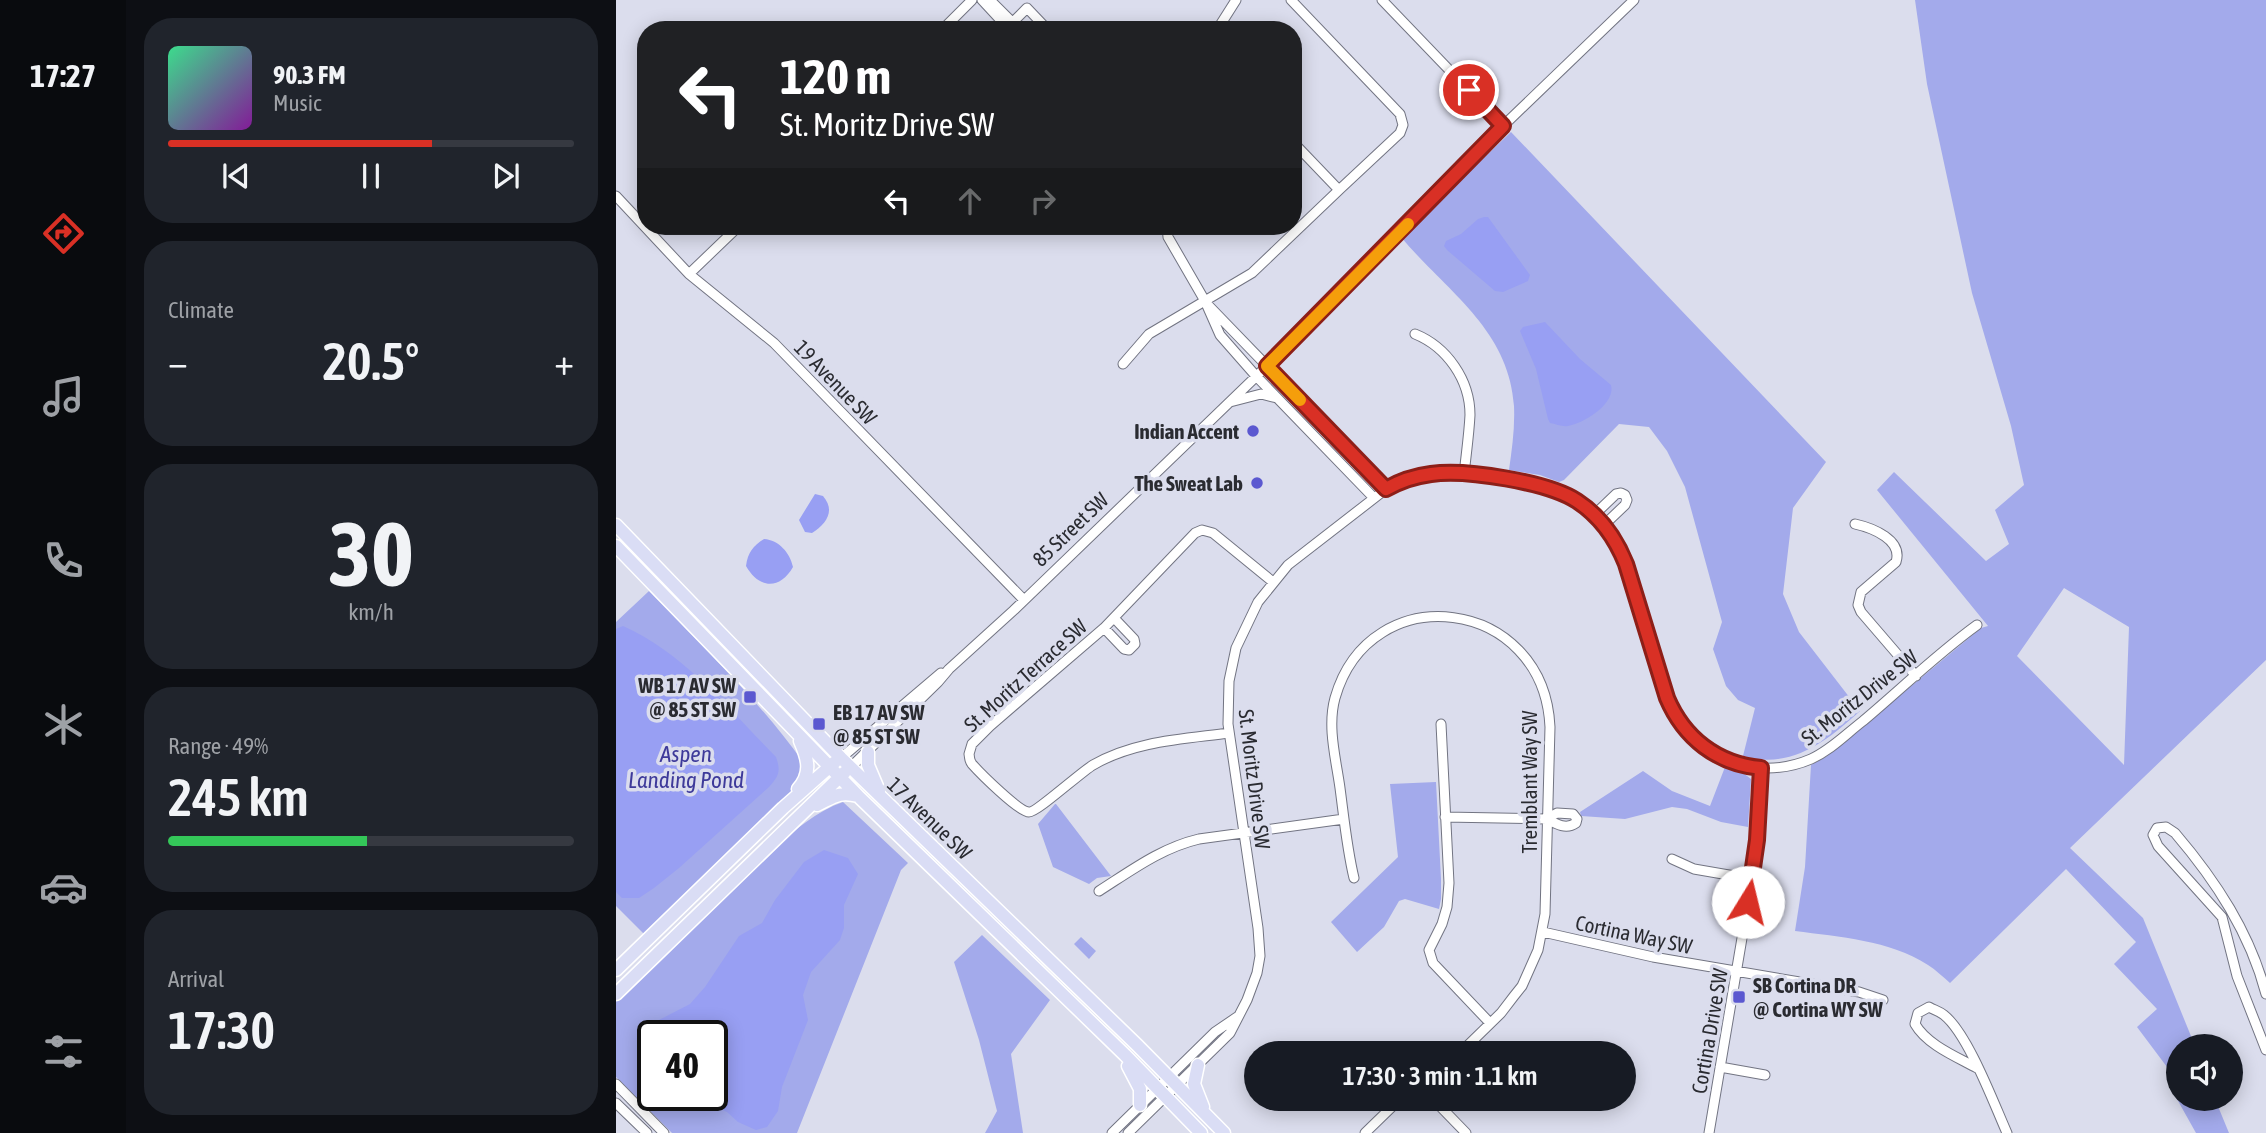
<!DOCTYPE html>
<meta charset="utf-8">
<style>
:root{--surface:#171b24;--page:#20242c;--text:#f1f3f6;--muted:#9ea1a6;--line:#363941;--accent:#d93025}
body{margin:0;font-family:"Asap Condensed",sans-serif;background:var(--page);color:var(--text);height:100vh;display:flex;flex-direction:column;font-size:26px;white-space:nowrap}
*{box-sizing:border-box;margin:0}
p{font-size:23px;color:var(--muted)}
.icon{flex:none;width:38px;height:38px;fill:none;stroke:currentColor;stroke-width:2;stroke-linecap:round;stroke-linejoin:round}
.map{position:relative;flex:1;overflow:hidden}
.details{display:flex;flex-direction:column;gap:18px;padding:18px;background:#0d0f14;width:490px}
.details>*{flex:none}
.guide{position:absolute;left:21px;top:21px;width:665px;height:214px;border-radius:28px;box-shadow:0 4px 18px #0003;background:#202124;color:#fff;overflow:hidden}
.tools{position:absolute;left:1550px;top:1034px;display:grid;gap:14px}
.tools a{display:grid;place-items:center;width:77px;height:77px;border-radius:50%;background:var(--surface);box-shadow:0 4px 18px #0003;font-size:35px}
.speed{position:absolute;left:21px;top:1020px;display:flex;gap:14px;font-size:35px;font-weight:700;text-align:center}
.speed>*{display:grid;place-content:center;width:91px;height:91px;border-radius:50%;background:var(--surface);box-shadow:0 4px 18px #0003;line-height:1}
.speed .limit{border:4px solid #111;border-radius:10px;background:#fff;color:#111}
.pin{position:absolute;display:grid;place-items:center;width:60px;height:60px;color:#fff;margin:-30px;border:4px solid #fff;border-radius:50%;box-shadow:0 2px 7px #0007}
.me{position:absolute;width:77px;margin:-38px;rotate:9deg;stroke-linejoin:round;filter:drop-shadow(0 0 5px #0008)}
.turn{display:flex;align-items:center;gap:24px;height:147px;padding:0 28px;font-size:32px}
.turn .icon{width:91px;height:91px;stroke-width:2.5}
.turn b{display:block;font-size:49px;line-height:60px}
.lanes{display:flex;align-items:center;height:66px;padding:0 28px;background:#0003;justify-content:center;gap:35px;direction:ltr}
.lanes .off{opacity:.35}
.big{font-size:52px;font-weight:600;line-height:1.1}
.details .card{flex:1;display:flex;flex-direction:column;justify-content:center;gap:10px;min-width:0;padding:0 24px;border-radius:28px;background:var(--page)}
.details .dial{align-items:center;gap:0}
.dial b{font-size:91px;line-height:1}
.song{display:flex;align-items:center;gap:21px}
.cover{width:84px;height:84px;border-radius:10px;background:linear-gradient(135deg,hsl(150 70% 55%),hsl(290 70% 35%))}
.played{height:7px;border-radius:4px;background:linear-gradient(90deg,var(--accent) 65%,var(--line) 65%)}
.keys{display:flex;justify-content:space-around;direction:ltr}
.heat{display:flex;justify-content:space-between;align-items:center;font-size:38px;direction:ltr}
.charge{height:10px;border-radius:5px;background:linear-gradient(90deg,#34c759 49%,var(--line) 0)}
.trip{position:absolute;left:628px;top:1041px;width:392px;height:70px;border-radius:35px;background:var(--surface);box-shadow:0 4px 18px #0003;font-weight:600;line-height:70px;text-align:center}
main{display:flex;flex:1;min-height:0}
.tabs{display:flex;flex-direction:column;width:126px;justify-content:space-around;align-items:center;background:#090b0e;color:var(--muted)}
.tabs .icon{width:49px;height:49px}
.tabs .current{color:var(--accent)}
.tabs b{font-size:32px;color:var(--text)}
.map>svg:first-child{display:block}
</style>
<main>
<nav class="tabs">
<b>17:27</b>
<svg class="icon current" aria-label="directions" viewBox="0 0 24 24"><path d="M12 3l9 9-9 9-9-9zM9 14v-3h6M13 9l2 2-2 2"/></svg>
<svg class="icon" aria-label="music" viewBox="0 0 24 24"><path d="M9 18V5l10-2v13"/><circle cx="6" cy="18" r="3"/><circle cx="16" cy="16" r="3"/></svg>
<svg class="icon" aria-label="phone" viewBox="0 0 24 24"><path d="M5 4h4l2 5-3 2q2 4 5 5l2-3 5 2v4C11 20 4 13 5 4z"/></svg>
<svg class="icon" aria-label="climate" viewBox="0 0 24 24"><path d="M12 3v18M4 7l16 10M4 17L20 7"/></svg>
<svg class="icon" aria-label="car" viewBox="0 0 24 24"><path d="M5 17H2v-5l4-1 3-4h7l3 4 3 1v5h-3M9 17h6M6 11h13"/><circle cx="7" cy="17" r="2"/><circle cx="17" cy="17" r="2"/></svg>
<svg class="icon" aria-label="filters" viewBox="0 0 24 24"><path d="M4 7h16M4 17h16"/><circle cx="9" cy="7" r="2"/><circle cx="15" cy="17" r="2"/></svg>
</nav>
<section class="details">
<div class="card">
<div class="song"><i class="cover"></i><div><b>90.3 FM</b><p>Music</p></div></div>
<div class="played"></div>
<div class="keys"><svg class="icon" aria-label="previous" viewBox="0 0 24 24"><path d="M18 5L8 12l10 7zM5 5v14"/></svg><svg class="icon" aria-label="pause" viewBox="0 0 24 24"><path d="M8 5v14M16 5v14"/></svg><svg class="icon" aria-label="next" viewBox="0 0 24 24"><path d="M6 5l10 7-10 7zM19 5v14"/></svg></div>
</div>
<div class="card"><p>Climate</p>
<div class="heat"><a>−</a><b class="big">20.5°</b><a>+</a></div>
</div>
<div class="card dial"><b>30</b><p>km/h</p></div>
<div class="card"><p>Range · 49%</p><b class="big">245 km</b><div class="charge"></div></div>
<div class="card"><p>Arrival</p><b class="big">17:30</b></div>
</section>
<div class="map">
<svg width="1650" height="1133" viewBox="0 0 1650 1133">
<rect width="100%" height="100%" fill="#dbdded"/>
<path fill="#a3aaeb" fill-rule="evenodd" d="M1299 0H1650V660L1454 848 1527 918 1579 1046H1563V1083L1521 1027 1541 1009 1498 964 1520 942 1450 869 1334 983C1327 977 1320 970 1312 965 1273 940 1224 937 1179 931L1189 867 1195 765 1211 756 1365 628 1372 626 1261 490 1278 472 1370 561 1393 544 1379 510 1408 485 1395 426 1356 293 1311 84ZM1448 588 1513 627 1508 765 1401 656Z
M895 132 1210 462 1177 508 1167 594 1183 632 1244 711C1211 741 1175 770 1127 756L1139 708 1122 700 1110 686 1097 649 1106 622 1069 487 1051 451 1033 427 1003 424 948 480 943 482 924 475 893 470C896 449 899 428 898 406 893 329 830 291 785 237Z
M33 591C86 646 142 699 187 762L181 785 160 809 29 935 0 906V622Z
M1109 767 1126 772 1135 779 1132 827 1105 822 1071 809 1056 807 1009 819 965 816 964 812 1027 771 1056 791 1094 806Z
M820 782 825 879V899L823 909 789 899 783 901 768 927 741 952 715 922 782 857 774 784Z
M227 802 292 863 285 870 181 1133H56L0 1077V1001L157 848C179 830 201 811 227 802ZM37 1036H96V1096H37Z
M439 804H440L495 876 481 878 473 884 437 867 422 824Z
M366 935 434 1000 395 1054 407 1133H369L381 1111 363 1040 338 962Z
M465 937 480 951 473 959 458 944Z
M1563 1087V1099H1599L1613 1133H1580L1557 1092Z"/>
<path fill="#989ff3" d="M868 217H872L914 275 912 281 887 292 879 291 831 250 828 246 830 241 845 234 862 219Z
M929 322 964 359 995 385C1000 403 969 423 952 426 946 427 940 424 934 423L932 419 920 369 904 331 907 327Z
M199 494 207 496C220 511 210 524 196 533L189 532 183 520Z
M148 539C163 540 174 553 177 567 164 590 143 589 130 566 132 552 137 546 148 539Z
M7 626C69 654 113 709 160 757 165 771 163 776 153 787L63 868 38 888 23 898H6L0 892V629Z
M208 850 232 858 242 874 228 905V928L224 940 195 972 187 995 192 1020 166 1087 162 1111 151 1127 140 1130 122 1122 111 1112 96 1105 83 1104 75 1096H96V1036H37V1047L35 1031 43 1020 74 1004 89 987 123 936 146 923 159 900 188 862Z"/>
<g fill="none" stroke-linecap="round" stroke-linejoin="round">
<defs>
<path id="minor" d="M366 0 391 27
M374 0 396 22
M675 0 784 114 787 125 784 133 723 190 677 142
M766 0 887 126
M326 30 356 0
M389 30 411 8 432 30
M601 30 620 0
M0 196 73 274 158 343 408 600
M551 226 552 237 589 301 604 335 640 376 758 498
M73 274 123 226
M591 304 770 489
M799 334C831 347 854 380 854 415 853 435 850 455 848 475
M507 364 533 334 636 273 723 190
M614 402 645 394 661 398
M978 515 1000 494 1005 493 1009 495 1011 500 1009 505 988 525
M1239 524C1257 528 1287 540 1280 562L1245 592 1242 605 1245 612 1300 676
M488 628 508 649 513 650 519 644 518 639 498 618
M825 724 833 883 831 907 826 924 813 950 817 963 874 1023
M613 733C568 739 518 741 477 765 465 772 420 813 413 812 403 812 364 773 356 764 353 760 354 759 353 754L356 744 374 726 488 628 579 533 586 530 597 533 657 582
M225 758 325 673
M235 767 322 682 333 669 398 610 651 366 887 126 1018 0
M941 813 957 814 961 819 960 823C950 830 940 824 931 819Z
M829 817 931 819
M1056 859 1078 869 1136 879
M738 878C731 849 728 818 724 788 720 759 711 727 719 698 754 575 928 597 934 727L929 914 922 950 906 986 898 996 885 1013 843 1054
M483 891C516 870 545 848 583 839L728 819
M927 932 1037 957 1243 992 1267 1000
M1650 994C1634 933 1600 881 1559 833L1550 827 1541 828 1537 835 1542 846 1606 917 1621 976 1650 1050
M1104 1067 1149 1075
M1361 1068C1341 1057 1311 1045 1299 1024L1302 1013 1313 1007C1318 1010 1323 1011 1328 1015 1352 1034 1378 1104 1391 1133
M0 1084 48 1133
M817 1099 850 1133
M0 1103 31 1133
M496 1133 599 1032 621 1017
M512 1133 614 1033 631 1000 641 973 644 956 642 928 612 724 613 681 620 648 642 602 672 565 770 489 789 480 829 473 919 483 935 488 961 501 988 525 1006 555 1051 698C1062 724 1080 747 1107 759 1136 771 1167 771 1195 759 1215 750 1230 734 1247 721 1285 689 1321 654 1361 625
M749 1133 784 1099
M1093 1133 1136 879 1145 768"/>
<path id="major" d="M0 525 225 758 521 1045 608 1133
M0 546 242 796 509 1055 585 1133
M252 752V765L263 791
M182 789C196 773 192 759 184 741
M201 805C218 797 223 791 242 796
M0 970 167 808 219 762
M0 994 229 772
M582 1065 578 1084 587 1107
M512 1066 524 1089V1105"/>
</defs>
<use href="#minor" stroke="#727482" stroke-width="11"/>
<use href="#major" stroke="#fff" stroke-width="15"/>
<use href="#minor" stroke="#fff" stroke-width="9"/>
<use href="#major" stroke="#daddf5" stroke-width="12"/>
</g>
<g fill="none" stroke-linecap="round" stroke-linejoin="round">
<defs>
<path id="route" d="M853 90 887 126 651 366 770 489C784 481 799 476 815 474 850 469 932 482 961 501 984 516 1000 539 1010 564L1051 698C1068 738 1101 764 1145 768L1141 840 1132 902"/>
</defs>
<use href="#route" stroke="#8d1f18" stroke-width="18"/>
<use href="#route" stroke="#d93025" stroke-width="12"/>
<path stroke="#f59e0b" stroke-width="12" d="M684 400 651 366 792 224"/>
</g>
<g fill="#5b58d0" stroke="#dbdded" stroke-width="2.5">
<circle cx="637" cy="431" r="7"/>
<circle cx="641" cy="483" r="7"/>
<rect x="127" y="690" width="14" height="14" rx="3.5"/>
<rect x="196" y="717" width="14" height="14" rx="3.5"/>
<rect x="1116" y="990" width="14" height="14" rx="3.5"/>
</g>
<g text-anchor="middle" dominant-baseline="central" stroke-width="7" stroke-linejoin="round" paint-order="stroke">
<g font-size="21" fill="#2a2b31" stroke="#dbdded">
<text transform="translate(220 382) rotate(46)">19 Avenue SW</text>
<text transform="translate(454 529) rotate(-44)">85 Street SW</text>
<text transform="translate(409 675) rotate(-42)">St. Moritz Terrace SW</text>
<text transform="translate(1243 697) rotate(-38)">St. Moritz Drive SW</text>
<text transform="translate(639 779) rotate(83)">St. Moritz Drive SW</text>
<text transform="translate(913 782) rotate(-90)">Tremblant Way SW</text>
<text transform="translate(314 818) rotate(44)">17 Avenue SW</text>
<text transform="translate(1018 934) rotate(12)">Cortina Way SW</text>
<text transform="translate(1093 1031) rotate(-80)">Cortina Drive SW</text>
</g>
<g font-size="21" font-weight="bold" fill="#2a2b31" stroke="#dbdded" text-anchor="end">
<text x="623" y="431">Indian Accent</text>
<text x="627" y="483">The Sweat Lab</text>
<text x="120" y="685">WB 17 AV SW<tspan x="120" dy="24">@ 85 ST SW</tspan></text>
<text x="217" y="712" text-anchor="start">EB 17 AV SW<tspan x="217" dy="24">@ 85 ST SW</tspan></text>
<text x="1137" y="985" text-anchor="start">SB Cortina DR<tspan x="1137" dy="24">@ Cortina WY SW</tspan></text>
</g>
<g font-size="23" font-style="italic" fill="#3e3a9a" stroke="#dbdded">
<text x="70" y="754">Aspen<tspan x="70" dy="26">Landing Pond</tspan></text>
</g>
</g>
</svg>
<div class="tools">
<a><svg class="icon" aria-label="sound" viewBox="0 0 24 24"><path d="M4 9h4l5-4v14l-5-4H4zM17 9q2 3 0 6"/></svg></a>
</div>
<div class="speed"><div class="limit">40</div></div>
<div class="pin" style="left:853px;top:90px;background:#d93025"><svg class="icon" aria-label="arrive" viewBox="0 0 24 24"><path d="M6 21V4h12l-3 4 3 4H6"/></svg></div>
<svg class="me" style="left:1132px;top:902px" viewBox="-20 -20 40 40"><circle r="19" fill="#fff"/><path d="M0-13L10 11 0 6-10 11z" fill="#d93025"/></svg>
<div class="trip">17:30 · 3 min · 1.1 km</div>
<div class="guide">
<div class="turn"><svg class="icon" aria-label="left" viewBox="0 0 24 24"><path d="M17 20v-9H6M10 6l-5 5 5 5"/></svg><div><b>120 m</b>St. Moritz Drive SW</div></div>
<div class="lanes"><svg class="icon" aria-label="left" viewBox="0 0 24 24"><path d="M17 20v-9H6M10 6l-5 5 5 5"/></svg><svg class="icon off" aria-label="ahead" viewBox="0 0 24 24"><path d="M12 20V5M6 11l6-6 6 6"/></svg><svg class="icon off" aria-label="right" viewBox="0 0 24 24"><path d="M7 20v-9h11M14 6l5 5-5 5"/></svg></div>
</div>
</div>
</main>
